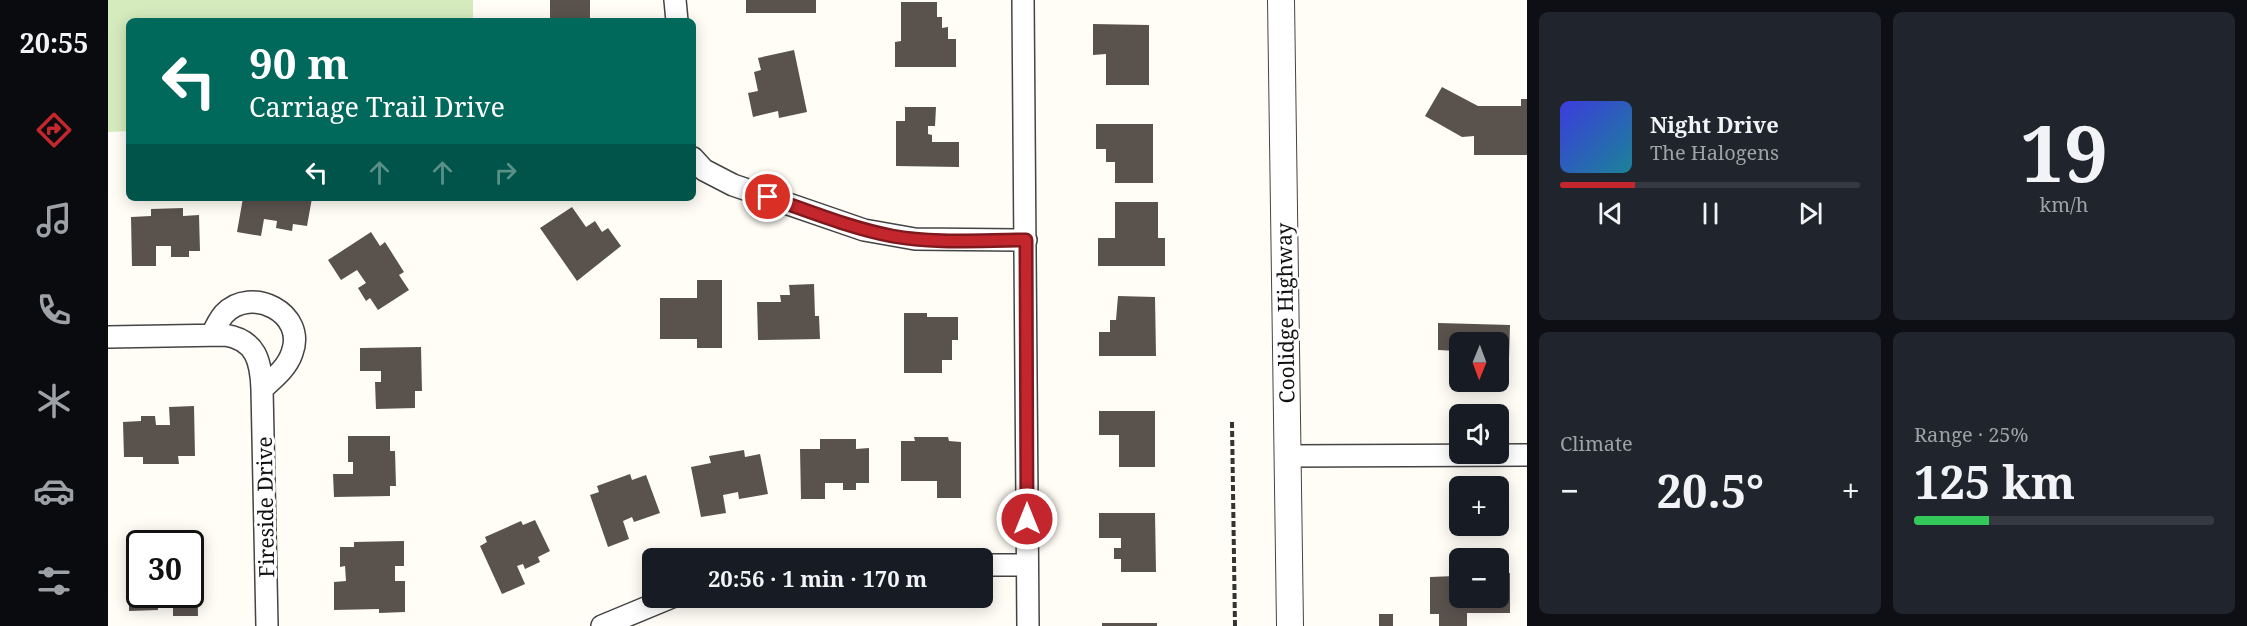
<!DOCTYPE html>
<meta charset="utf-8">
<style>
:root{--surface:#171b24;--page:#20242c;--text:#f1f3f6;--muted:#9ea1a6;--line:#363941;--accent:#c4262e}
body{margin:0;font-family:"Noto Serif",serif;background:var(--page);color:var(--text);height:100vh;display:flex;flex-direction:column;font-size:22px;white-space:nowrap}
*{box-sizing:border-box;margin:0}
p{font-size:20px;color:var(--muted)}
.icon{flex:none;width:33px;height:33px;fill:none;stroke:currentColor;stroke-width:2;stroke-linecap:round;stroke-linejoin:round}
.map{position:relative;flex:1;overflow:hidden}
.drawer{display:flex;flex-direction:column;gap:12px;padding:12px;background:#0d0f14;width:720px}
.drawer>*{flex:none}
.banner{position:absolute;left:18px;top:18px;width:570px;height:183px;border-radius:9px;box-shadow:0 3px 15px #0003;background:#00695c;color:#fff;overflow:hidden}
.needle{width:39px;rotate:181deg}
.buttons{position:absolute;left:1341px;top:332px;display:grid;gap:12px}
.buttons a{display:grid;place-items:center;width:60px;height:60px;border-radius:9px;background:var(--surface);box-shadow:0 3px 15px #0003;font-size:30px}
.speed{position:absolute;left:18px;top:530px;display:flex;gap:12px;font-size:30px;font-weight:700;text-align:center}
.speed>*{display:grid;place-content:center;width:78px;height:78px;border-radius:50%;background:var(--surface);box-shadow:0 3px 15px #0003;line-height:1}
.speed .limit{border:3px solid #111;border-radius:9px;background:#fff;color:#111}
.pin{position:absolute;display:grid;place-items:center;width:51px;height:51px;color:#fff;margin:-26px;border:3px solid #fff;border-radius:50%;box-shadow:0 2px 6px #0007}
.me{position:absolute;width:66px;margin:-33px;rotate:0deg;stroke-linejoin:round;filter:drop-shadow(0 0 4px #0008)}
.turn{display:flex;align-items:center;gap:21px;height:126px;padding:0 24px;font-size:27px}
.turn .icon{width:78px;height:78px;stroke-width:2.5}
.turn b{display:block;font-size:42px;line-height:51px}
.lanes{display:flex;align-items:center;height:57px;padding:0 24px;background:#0003;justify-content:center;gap:30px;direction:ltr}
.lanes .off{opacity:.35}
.big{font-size:45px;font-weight:700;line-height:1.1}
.drawer .widget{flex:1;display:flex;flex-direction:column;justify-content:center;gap:9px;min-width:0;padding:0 21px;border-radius:9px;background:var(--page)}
.drawer .dial{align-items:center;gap:0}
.dial b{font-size:78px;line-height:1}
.song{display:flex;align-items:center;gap:18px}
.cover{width:72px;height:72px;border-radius:9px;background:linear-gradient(135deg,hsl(240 70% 55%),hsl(190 70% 35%))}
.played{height:6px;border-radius:3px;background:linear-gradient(90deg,var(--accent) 25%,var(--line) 25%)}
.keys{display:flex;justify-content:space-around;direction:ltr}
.heat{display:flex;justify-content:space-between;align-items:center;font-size:33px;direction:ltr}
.charge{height:9px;border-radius:4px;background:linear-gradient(90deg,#34c759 25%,var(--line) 0)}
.drawer .tiles{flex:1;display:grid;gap:12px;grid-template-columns:repeat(2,1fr)}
.trip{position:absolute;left:534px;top:548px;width:351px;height:60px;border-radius:9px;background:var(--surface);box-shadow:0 3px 15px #0003;font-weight:700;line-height:60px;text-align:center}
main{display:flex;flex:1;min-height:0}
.menu{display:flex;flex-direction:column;width:108px;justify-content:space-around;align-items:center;background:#090b0e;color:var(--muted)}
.menu .icon{width:42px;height:42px}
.menu .active{color:var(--accent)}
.menu b{font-size:27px;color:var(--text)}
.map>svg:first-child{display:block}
</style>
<main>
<nav class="menu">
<b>20:55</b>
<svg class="icon active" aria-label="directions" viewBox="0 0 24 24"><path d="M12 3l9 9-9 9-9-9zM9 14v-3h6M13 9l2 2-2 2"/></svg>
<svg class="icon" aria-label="music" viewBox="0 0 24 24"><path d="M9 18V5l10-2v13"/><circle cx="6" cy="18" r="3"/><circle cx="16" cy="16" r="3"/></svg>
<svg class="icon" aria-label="phone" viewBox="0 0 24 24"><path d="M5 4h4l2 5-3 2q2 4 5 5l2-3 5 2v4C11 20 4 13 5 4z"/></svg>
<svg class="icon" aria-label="climate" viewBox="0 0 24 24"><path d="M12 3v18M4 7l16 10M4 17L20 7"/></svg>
<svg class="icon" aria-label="car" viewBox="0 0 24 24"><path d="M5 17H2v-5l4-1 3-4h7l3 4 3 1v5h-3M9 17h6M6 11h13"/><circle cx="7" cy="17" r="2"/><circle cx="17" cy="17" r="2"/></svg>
<svg class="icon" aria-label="filters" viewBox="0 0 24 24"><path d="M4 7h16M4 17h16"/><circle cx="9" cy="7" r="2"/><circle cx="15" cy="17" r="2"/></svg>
</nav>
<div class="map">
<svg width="1419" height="626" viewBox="0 0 1419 626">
<rect width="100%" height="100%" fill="#fffdf5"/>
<path fill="#d5ebbd" d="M0 0H365V21H21V131L0 132Z"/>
<path fill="#5a524d" d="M442 0H482V21H442Z
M638 0H708V13H638Z
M793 2H829V17H834V28L840 27V39H848V67H787V42L793 41Z
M985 24 1041 25V85H998V54L985 55Z
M686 50 699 112 671 118 670 111 645 117 640 93 650 91 646 72 653 70 650 58Z
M1334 87 1370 106H1413V99H1419V155H1366V136L1354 137 1317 116Z
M797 107H828L827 126H820V134L824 135V142H851V167L788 166V121H797Z
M988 124H1045V183H1007V162H998V149H988Z
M135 198H204L199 226 185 224 184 231 168 228 169 221 156 219 153 236 129 232Z
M1007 202H1050V238H1057V266H990V238H1007Z
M464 207 478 227 487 221 494 232 500 228 513 246 469 281 432 228Z
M75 208V216L91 215 92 251H81V257H63V246H48V266H24L23 217 43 216V209Z
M263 232 272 246 277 242 296 272 291 275 301 290 270 310 262 298 258 301 250 288 258 283 249 270 233 280 220 260Z
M589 280H614V348H589V339H552V298H589Z
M706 284 707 316H711L712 339 650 340 649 302H673L672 295H682L681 285Z
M1010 296 1047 297 1048 356H991V332H1002V320H1008Z
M796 313H819V317H850V340H844V360H834V373H796Z
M1330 323 1402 325 1401 358 1390 357V342H1352V356H1349V351L1330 350Z
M313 347 314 391H307V408L268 409 267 382H273V371H252V348Z
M86 406 87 456H70L71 464H35V457H16L15 422 33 421V416H47L48 425H62L61 407Z
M991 411H1047V467H1011V435H991Z
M240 436H282V451H287L288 486H282V496L226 497 225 474H245V462H240Z
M806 437H840L841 441 853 442V498H829V481H793V441H807Z
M712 439H748V449L761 448V483H748V490H735V483H717V499H693L692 449H712Z
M636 450 637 457 652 454 660 494 631 499 630 492 615 495 618 513 593 517 583 467 603 463 601 456Z
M522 474 524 480 538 475 552 513 526 522 524 517 515 521 521 539 500 547 482 495 491 492 489 486Z
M991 513H1047L1048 572H1013V559H1006V548H1013V538H991Z
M427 520 442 551 430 557 432 562 417 569 415 564 409 566 417 584 394 594 372 546 379 542 377 537 413 521 415 525Z
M296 541V566H287V581H297V612L271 613V609L226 610V582L238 581 237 566 232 567V547H246V542Z
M89 566 90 616H65V600L50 601V610L21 611V568L32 567V594H82V567Z
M1390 567H1394V573H1402V613H1359V626H1331V614H1322V577L1347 576V573H1352V597H1390Z
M1271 614H1285V626H1271Z
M994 623H1049V626H994Z"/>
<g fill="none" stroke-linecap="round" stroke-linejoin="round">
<defs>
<path id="minor" d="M567 0 569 21
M915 0 920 626
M585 158 596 170 625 185 756 230 807 239 918 240
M104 335C107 328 111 320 116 314 143 285 199 313 184 353 179 368 166 378 154 389
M0 337 117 335C148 340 153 361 154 389L159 626
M1179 456 1419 455
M874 565H919
M494 626 564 597"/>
<path id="tertiary" d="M1173 0 1182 626"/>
</defs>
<use href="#minor" stroke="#444" stroke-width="24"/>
<use href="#tertiary" stroke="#444" stroke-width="28"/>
<path stroke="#333" stroke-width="4" stroke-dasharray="6 3" stroke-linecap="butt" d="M1124 422 1127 626"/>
<use href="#minor" stroke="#fff" stroke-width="21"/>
<use href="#tertiary" stroke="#fff" stroke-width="26"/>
</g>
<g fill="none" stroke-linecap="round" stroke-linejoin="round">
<defs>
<path id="route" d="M660 197C701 211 742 228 784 236 827 244 874 240 918 240L919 519"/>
</defs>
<use href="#route" stroke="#7f191e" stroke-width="15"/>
<use href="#route" stroke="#c4262e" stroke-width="10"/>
</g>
<g text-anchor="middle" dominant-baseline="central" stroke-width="6" stroke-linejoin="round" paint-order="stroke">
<g font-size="21" fill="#111" stroke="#fff">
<text transform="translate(1177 313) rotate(-91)">Coolidge Highway</text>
<text transform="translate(157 507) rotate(-91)">Fireside Drive</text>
</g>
</g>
</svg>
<div class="buttons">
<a><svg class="needle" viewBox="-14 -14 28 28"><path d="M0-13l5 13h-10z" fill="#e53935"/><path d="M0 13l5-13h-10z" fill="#9ea1a6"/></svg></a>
<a><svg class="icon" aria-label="sound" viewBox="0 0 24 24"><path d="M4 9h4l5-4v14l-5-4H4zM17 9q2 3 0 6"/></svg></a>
<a>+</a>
<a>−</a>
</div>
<div class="speed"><div class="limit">30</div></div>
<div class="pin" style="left:660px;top:197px;background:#d93025"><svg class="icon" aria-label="arrive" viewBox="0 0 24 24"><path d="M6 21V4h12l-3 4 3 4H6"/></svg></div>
<svg class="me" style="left:919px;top:519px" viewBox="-20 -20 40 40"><circle r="17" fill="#c4262e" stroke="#fff" stroke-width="3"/><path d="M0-11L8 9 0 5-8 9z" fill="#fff"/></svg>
<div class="trip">20:56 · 1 min · 170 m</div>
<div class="banner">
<div class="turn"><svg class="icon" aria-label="left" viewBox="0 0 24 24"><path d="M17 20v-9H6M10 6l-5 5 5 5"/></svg><div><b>90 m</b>Carriage Trail Drive</div></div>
<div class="lanes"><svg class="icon" aria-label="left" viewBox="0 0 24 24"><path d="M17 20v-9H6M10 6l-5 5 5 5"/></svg><svg class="icon off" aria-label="ahead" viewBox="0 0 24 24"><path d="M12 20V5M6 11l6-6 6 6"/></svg><svg class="icon off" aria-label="ahead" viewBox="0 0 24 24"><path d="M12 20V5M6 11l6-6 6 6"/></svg><svg class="icon off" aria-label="right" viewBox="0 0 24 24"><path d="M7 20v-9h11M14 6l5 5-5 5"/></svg></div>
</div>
</div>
<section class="drawer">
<div class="tiles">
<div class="widget">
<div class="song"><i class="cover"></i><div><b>Night Drive</b><p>The Halogens</p></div></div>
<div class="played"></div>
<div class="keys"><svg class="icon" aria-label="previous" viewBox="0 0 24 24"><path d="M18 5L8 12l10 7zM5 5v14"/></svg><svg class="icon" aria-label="pause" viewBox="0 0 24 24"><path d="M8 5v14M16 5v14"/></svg><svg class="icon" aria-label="next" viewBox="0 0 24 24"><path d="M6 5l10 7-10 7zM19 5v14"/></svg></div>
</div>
<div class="widget dial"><b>19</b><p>km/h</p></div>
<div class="widget"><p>Climate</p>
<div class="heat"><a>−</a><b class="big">20.5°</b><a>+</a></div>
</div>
<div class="widget"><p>Range · 25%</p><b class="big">125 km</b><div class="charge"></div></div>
</div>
</section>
</main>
